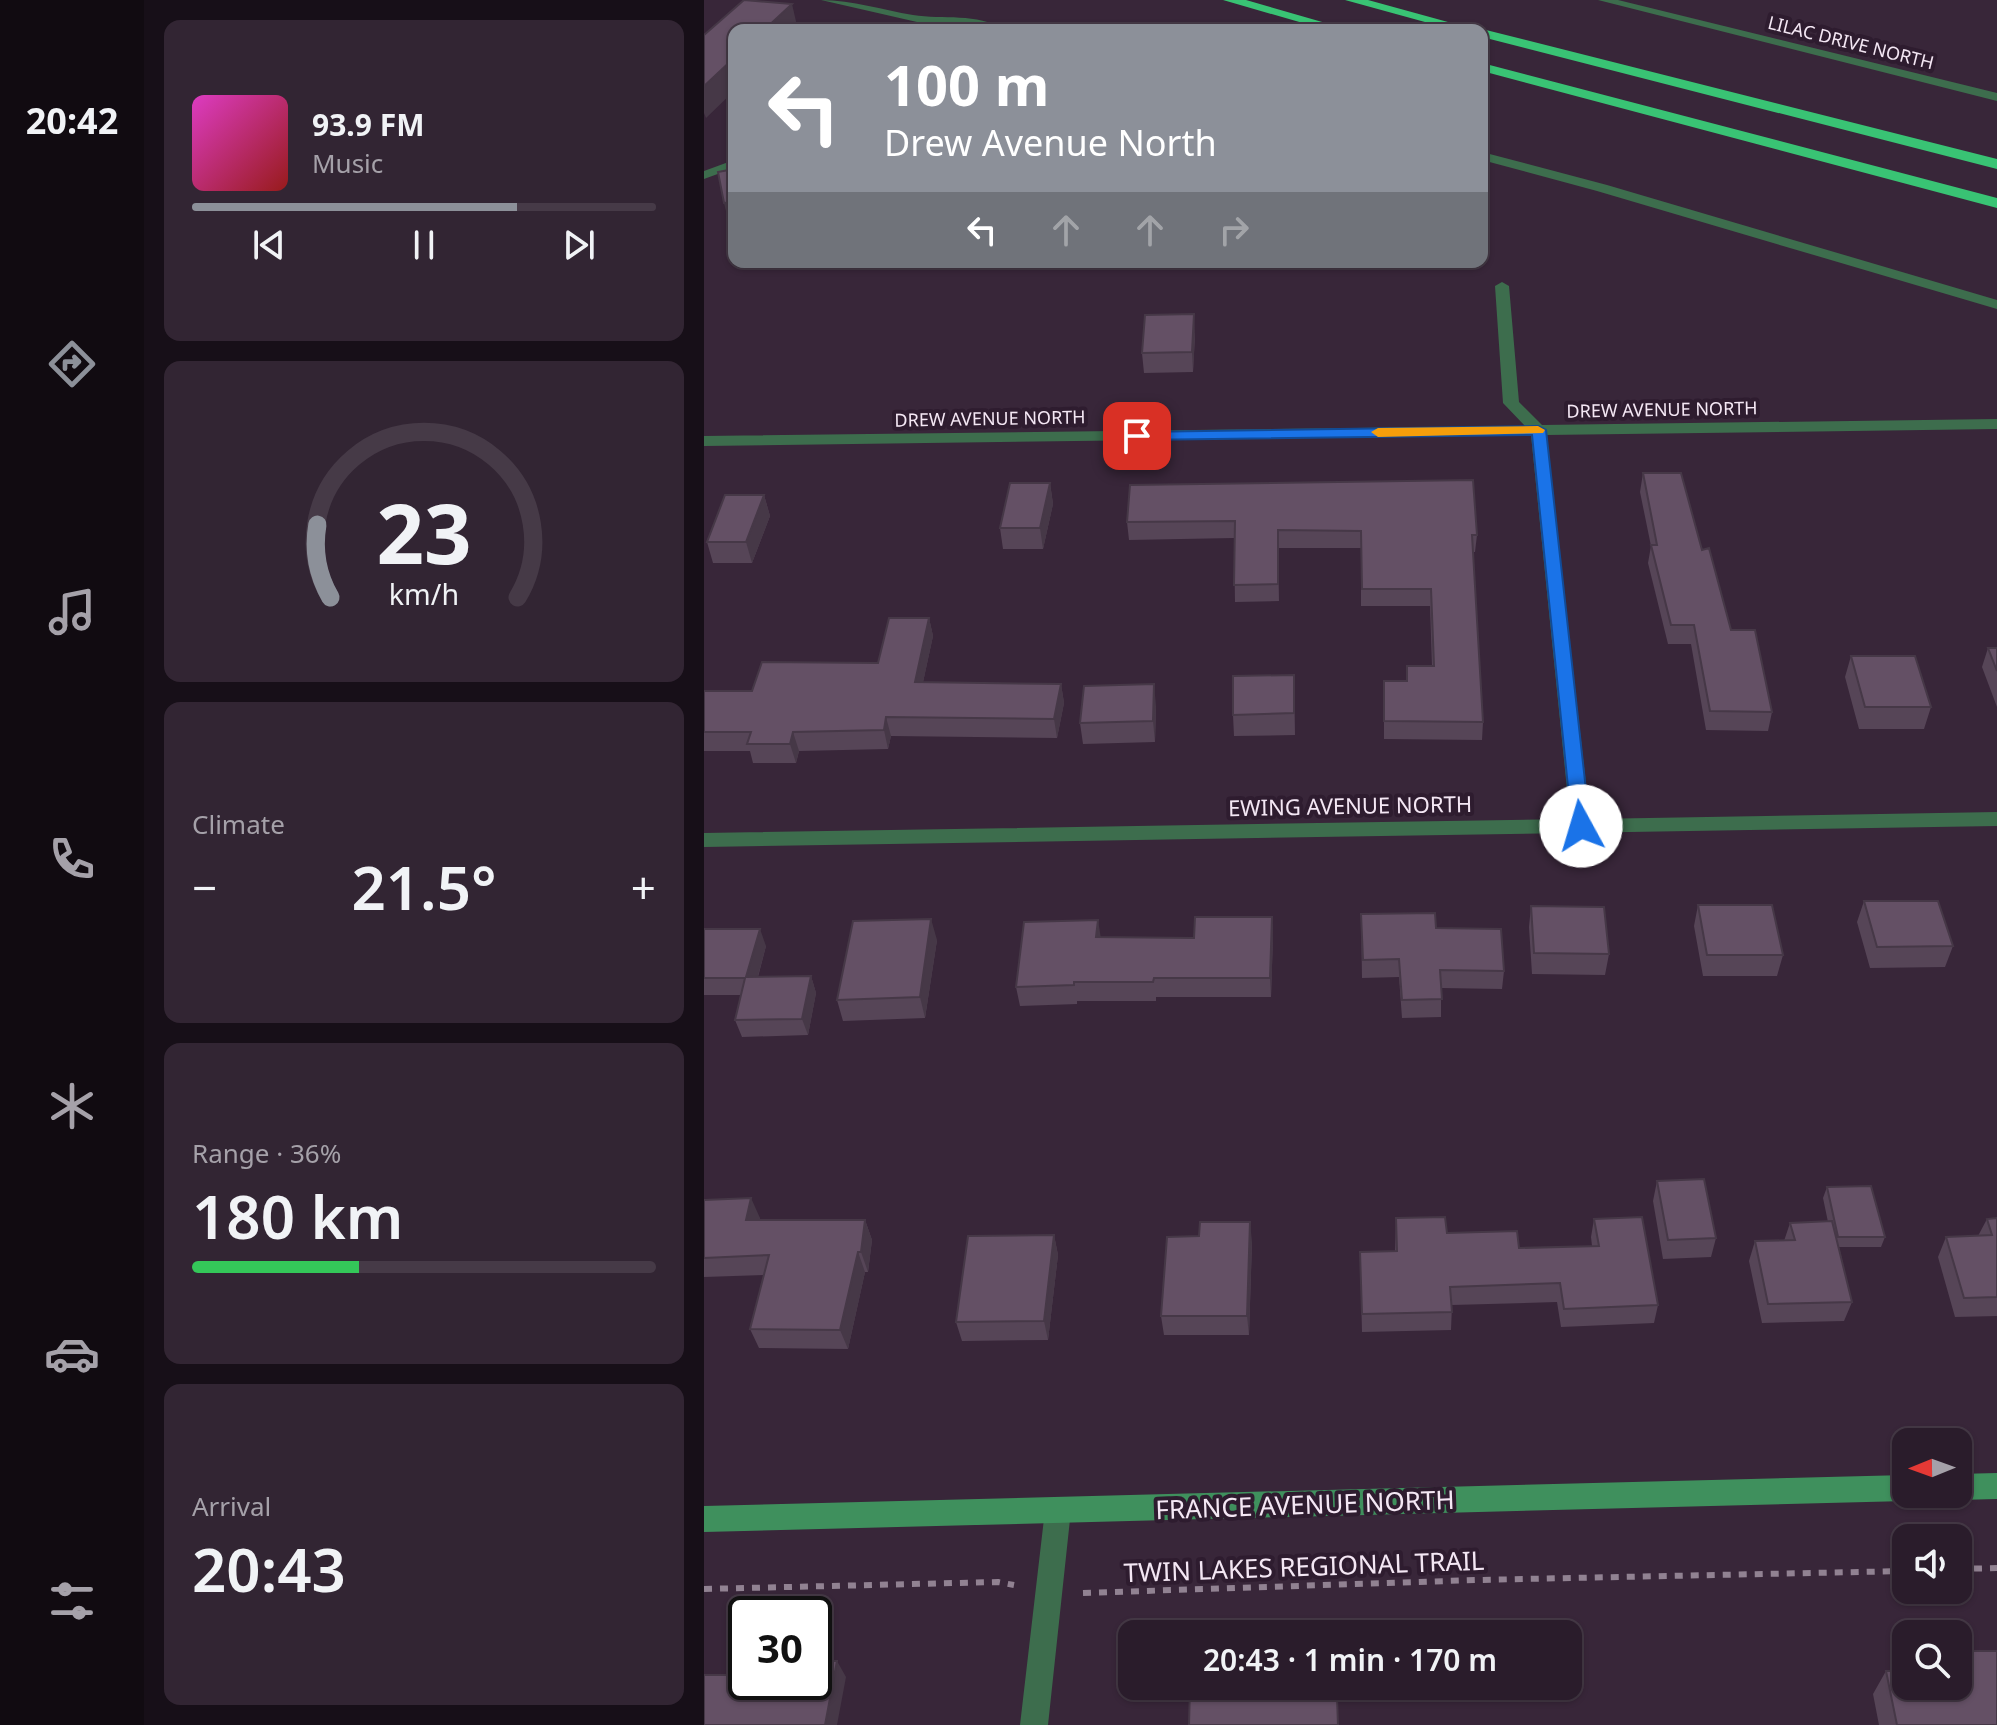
<!DOCTYPE html>
<meta charset="utf-8">
<style>
:root{--surface:#2a1c2b;--page:#322533;--text:#f1f3f6;--muted:#a5a1a9;--line:#463a47;--accent:#8c9099}
body{margin:0;font-family:"Noto Sans",sans-serif;background:var(--page);color:var(--text);height:100vh;display:flex;flex-direction:column;font-size:30px;white-space:nowrap}
*{box-sizing:border-box;margin:0}
p{font-size:26px;color:var(--muted)}
.icon{flex:none;width:44px;height:44px;fill:none;stroke:currentColor;stroke-width:2;stroke-linecap:round;stroke-linejoin:round}
.map{position:relative;flex:1;overflow:hidden}
.drawer{display:flex;flex-direction:column;gap:20px;padding:20px;background:#170f18;width:560px}
.drawer>*{flex:none}
.guide{position:absolute;left:24px;top:24px;width:760px;height:244px;border-radius:16px;box-shadow:0 2px 6px #0004,0 0 0 2px var(--line);background:#8c9099;color:#fff;overflow:hidden}
.needle{width:52px;rotate:269deg}
.controls{position:absolute;left:1188px;top:1428px;display:grid;gap:16px}
.controls a{display:grid;place-items:center;width:80px;height:80px;border-radius:16px;background:var(--surface);box-shadow:0 2px 6px #0004,0 0 0 2px var(--line);font-size:40px}
.speed{position:absolute;left:24px;top:1596px;display:flex;gap:16px;font-size:40px;font-weight:700;text-align:center}
.speed>*{display:grid;place-content:center;width:104px;height:104px;border-radius:50%;background:var(--surface);box-shadow:0 2px 6px #0004,0 0 0 2px var(--line);line-height:1}
.speed .limit{border:4px solid #111;border-radius:12px;background:#fff;color:#111}
.pin{position:absolute;display:grid;place-items:center;width:68px;height:68px;color:#fff;margin:-34px;border-radius:16px;box-shadow:0 4px 12px #0006}
.me{position:absolute;width:88px;margin:-44px;rotate:354deg;stroke-linejoin:round;filter:drop-shadow(0 0 6px #0008)}
.turn{display:flex;align-items:center;gap:28px;height:168px;padding:0 24px;font-size:36px}
.turn .icon{width:104px;height:104px;stroke-width:2.5}
.turn b{display:block;font-size:56px;line-height:68px}
.lanes{display:flex;align-items:center;height:76px;padding:0 24px;background:#0003;justify-content:center;gap:40px;direction:ltr}
.lanes .off{opacity:.35}
.big{font-size:60px;font-weight:600;line-height:1.1}
.drawer .card{flex:1;display:flex;flex-direction:column;justify-content:center;gap:12px;min-width:0;padding:0 28px;border-radius:16px;background:var(--page)}
.drawer .dial{align-items:center;gap:0}
.dial svg{height:208px;overflow:visible;fill:none;stroke:var(--line);stroke-width:7;stroke-linecap:round;text-anchor:middle}
.dial text{fill:var(--text);stroke:none}
.song{display:flex;align-items:center;gap:24px}
.cover{width:96px;height:96px;border-radius:12px;background:linear-gradient(135deg,hsl(310 70% 55%),hsl(0 70% 35%))}
.played{height:8px;border-radius:4px;background:linear-gradient(90deg,var(--accent) 70%,var(--line) 70%)}
.keys{display:flex;justify-content:space-around;direction:ltr}
.heat{display:flex;justify-content:space-between;align-items:center;font-size:44px;direction:ltr}
.charge{height:12px;border-radius:6px;background:linear-gradient(90deg,#34c759 36%,var(--line) 0)}
.trip{position:absolute;left:414px;top:1620px;width:464px;height:80px;border-radius:16px;background:var(--surface);box-shadow:0 2px 6px #0004,0 0 0 2px var(--line);font-weight:600;line-height:80px;text-align:center}
main{display:flex;flex:1;min-height:0}
.menu{display:flex;flex-direction:column;width:144px;justify-content:space-around;align-items:center;background:#110b11;color:var(--muted)}
.menu .icon{width:56px;height:56px}
.menu .active{color:var(--accent)}
.menu b{font-size:36px;color:var(--text)}
.map>svg:first-child{display:block}
</style>
<main>
<nav class="menu">
<b>20:42</b>
<svg class="icon active" aria-label="directions" viewBox="0 0 24 24"><path d="M12 3l9 9-9 9-9-9zM9 14v-3h6M13 9l2 2-2 2"/></svg>
<svg class="icon" aria-label="music" viewBox="0 0 24 24"><path d="M9 18V5l10-2v13"/><circle cx="6" cy="18" r="3"/><circle cx="16" cy="16" r="3"/></svg>
<svg class="icon" aria-label="phone" viewBox="0 0 24 24"><path d="M5 4h4l2 5-3 2q2 4 5 5l2-3 5 2v4C11 20 4 13 5 4z"/></svg>
<svg class="icon" aria-label="climate" viewBox="0 0 24 24"><path d="M12 3v18M4 7l16 10M4 17L20 7"/></svg>
<svg class="icon" aria-label="car" viewBox="0 0 24 24"><path d="M5 17H2v-5l4-1 3-4h7l3 4 3 1v5h-3M9 17h6M6 11h13"/><circle cx="7" cy="17" r="2"/><circle cx="17" cy="17" r="2"/></svg>
<svg class="icon" aria-label="filters" viewBox="0 0 24 24"><path d="M4 7h16M4 17h16"/><circle cx="9" cy="7" r="2"/><circle cx="15" cy="17" r="2"/></svg>
</nav>
<section class="drawer">
<div class="card">
<div class="song"><i class="cover"></i><div><b>93.9 FM</b><p>Music</p></div></div>
<div class="played"></div>
<div class="keys"><svg class="icon" aria-label="previous" viewBox="0 0 24 24"><path d="M18 5L8 12l10 7zM5 5v14"/></svg><svg class="icon" aria-label="pause" viewBox="0 0 24 24"><path d="M8 5v14M16 5v14"/></svg><svg class="icon" aria-label="next" viewBox="0 0 24 24"><path d="M6 5l10 7-10 7zM19 5v14"/></svg></div>
</div>
<div class="card dial"><svg viewBox="0 0 100 80">
<path d="M14 69A42 42 0 1 1 86 69"/>
<path d="M14 69A42 42 0 0 1 9 41" stroke="#8c9099"/>
<text x="50" y="56" font-size="32" font-weight="700">23</text>
<text x="50" y="72" font-size="11">km/h</text>
</svg></div>
<div class="card"><p>Climate</p>
<div class="heat"><a>−</a><b class="big">21.5°</b><a>+</a></div>
</div>
<div class="card"><p>Range · 36%</p><b class="big">180 km</b><div class="charge"></div></div>
<div class="card"><p>Arrival</p><b class="big">20:43</b></div>
</section>
<div class="map">
<svg width="1293" height="1725" viewBox="0 0 1293 1725">
<rect width="100%" height="100%" fill="#382639"/>
<g fill="none" stroke-linecap="round" stroke-linejoin="round">
<path stroke="#918292" stroke-width="6" stroke-dasharray="8 8" stroke-linecap="butt" d="M1254 1569 1293 1568
M0 1589 294 1582 310 1585
M379 1593 773 1580 1202 1571"/>
<path fill="#3d6d4d" fill-rule="evenodd" d="M117 0C149 0 178 10 209 15 239 20 273 12 300 30H281L255 22H213Z
M778 152 903 185 1293 300V309L893 191 778 160Z
M30 160V168L0 179V171Z"/>
<path fill="#3d6d4d" fill-rule="evenodd" d="M894 0H914L1293 93V101Z
M798 282 805 286 815 402 838 425 1293 419V429L842 435 886 819 1293 812V826L0 847V833L866 819 827 435 0 446V436L821 426 799 403 791 286Z
M354 1497 363 1501 367 1510 344 1725H316L341 1510 345 1501Z"/>
<path fill="#3f905d" fill-rule="evenodd" d="M1293 1473V1499L1254 1500 1245 1496 1254 1494V1474Z
M1202 1475V1494H1213L1202 1501 0 1532V1506Z"/>
<path fill="#39c374" fill-rule="evenodd" d="M519 0H542L646 30H623Z
M641 0H664L773 30H750Z
M778 29 1293 159V169L778 37V30H773Z
M778 63 1293 198V208L778 71Z"/>
</g>
<path fill="#564557" d="M491 335 489 372 440 373 438 353Z
M939 473 998 550 1027 630 1068 712 1064 731 1002 730 987 644H964L944 563 947 546 936 492Z
M346 483 349 504 339 549H299L296 528Z
M426 485 773 535 771 552H769L779 722 778 740 680 739V681H702L728 666 726 606H657V548H574L575 601 531 602 530 538 425 540 423 522Z
M60 495 66 516 48 563H9L3 542Z
M225 618 229 636 219 682 357 684 360 703 353 738 187 736 184 749 95 751 92 763H49L46 751H0V691H48L174 663Z
M1284 648H1293V707L1278 667Z
M1147 656 1227 707 1220 729H1155L1141 677Z
M590 675 591 735 530 736 529 715Z
M452 706 451 742 379 744 376 723Z
M1160 901 1249 946 1241 967 1166 968 1153 922Z
M994 905 1079 955 1073 976H999L990 926Z
M827 906 905 954 901 975 828 974 825 927Z
M657 914 732 928 800 971 798 989 737 988V1017L698 1018 695 977 658 978Z
M568 917 569 936 567 997H452V1001H373V1004L316 1006 312 987 397 937 490 938Z
M0 929 62 946 54 977 107 976 112 993 104 1035 38 1037 31 1020 37 995H0Z
M233 940 221 1018 139 1021 133 1000Z
M953 1181 1012 1238 1007 1257 959 1259 949 1201Z
M1123 1187 1181 1237 1177 1247H1135L1148 1302 1140 1321 1058 1323 1045 1261 1051 1241H1080L1086 1223 1124 1222 1119 1198Z
M0 1200 56 1218 55 1220H161L168 1240 164 1272H161L144 1349 55 1348 46 1329 60 1275 0 1277Z
M692 1218 743 1233 815 1248 888 1246 887 1237 890 1219 954 1305 950 1323 857 1327 853 1302 748 1305 747 1330 658 1332 656 1252 691 1251Z
M1293 1218V1316L1251 1317 1234 1257 1242 1237 1274 1236 1283 1219Z
M350 1235 354 1255 344 1340 258 1341 252 1322Z
M548 1242 545 1335H460L457 1316Z
M1263 1651 1293 1725H1175L1169 1694 1182 1671 1254 1686V1664Z"/>
<path fill="#463847" d="M88 4 94 30H60Z
M30 58V91L2 118 0 113V86Z
M784 166 782 192 778 196V171Z
M30 202V239H29L20 203Z
M490 314 491 335 489 372 488 352Z
M346 483 349 504 339 549 336 528Z
M60 495 66 516 48 563 42 542Z
M225 618 229 636 215 701 211 682Z
M357 684 360 703 353 738 350 719Z
M450 684 452 706 451 742 449 721Z
M182 717 187 736 184 749 180 730Z
M89 732 95 751 92 763 86 744Z
M568 917 569 936 567 997 566 978Z
M227 919 233 940 221 1018 216 997Z
M394 920 397 939 392 937Z
M56 929 62 946 49 994 42 977Z
M107 976 112 993 104 1035 98 1019Z
M47 1198 56 1218 51 1239 42 1220Z
M161 1220 168 1240 164 1272 157 1252Z
M546 1222 548 1242 545 1335 543 1316Z
M350 1235 354 1255 344 1340 340 1321Z
M154 1252 161 1272 144 1349 136 1330Z
M133 1661 142 1677 133 1725H121Z"/>
<path fill="#645065" stroke="#463847" stroke-width="2" d="M40 0 88 4 60 30H30V58L0 86V35Z
M30 169V202L20 203 14 172Z
M490 314 488 352 438 353 441 315Z
M939 473H977L998 550 1005 548 1027 630H1051L1068 712 1006 711 990 625H967L947 545H953Z
M769 480 773 535H768L779 722 680 721V681H703V666H730L727 589H658L657 531 574 530V584L530 585 531 521 423 522 426 485Z
M306 483H346L336 528H296Z
M21 495H60L42 542H3Z
M185 618H225L211 682 357 684 350 719 182 717 180 730 89 732 86 744H43L47 732H0V691H48L58 662 174 663Z
M1284 648H1293V671Z
M1147 656H1211L1227 707H1161Z
M590 675V713L529 715V676Z
M450 684 449 721 376 723 380 686Z
M1160 901H1234L1249 946 1173 947Z
M994 905H1068L1079 955H1003Z
M827 906 900 907 905 954 830 953Z
M731 913 732 928 797 929 800 971 736 970 738 999 698 1000 695 959 659 960 657 914Z
M491 917H568L566 978H450L449 982H370V985L312 987 320 922 394 920 392 937 490 938Z
M227 919 216 997 133 1000 149 921Z
M0 929H56L42 977 107 976 98 1019 31 1020 41 978H0Z
M1000 1179 1012 1238 964 1240 953 1181Z
M1167 1186 1181 1237H1134L1123 1187Z
M47 1198 42 1220H161L157 1252H154L136 1330 46 1329 65 1255 0 1258V1200Z
M741 1217 743 1233 813 1231 815 1248 895 1246 890 1219 938 1217 954 1305 860 1309 856 1283 746 1287 748 1312 658 1314 656 1252 693 1251 692 1218Z
M1293 1218V1297L1260 1298 1242 1237 1288 1235 1283 1219Z
M1128 1221 1148 1302 1064 1304 1051 1241 1091 1240 1086 1223Z
M496 1222H546L543 1316H457L463 1237 495 1236Z
M350 1235 340 1321 252 1322 264 1236Z
M1263 1651H1293V1725H1193L1182 1671H1202V1686H1254V1671H1267Z
M110 1661H133L121 1725H0V1675H42V1682H110Z
M486 1686H571V1699L633 1697 634 1725H485Z"/>
<path fill="#1a73e8" stroke="#114b97" stroke-width="2" d="M834 426 842 430 886 826 877 832 868 826 828 435 433 440 425 436 433 432Z"/>
<path fill="#f59e0b" d="M834 426 841 430 839 433 674 437 667 432 674 428Z"/>
<g text-anchor="middle" dominant-baseline="central" stroke-width="8" stroke-linejoin="round" paint-order="stroke">
<g font-size="18" fill="#f4e7f4" stroke="#2e1c2f">
<text transform="translate(1147 42) rotate(14)">LILAC DRIVE NORTH</text>
<text transform="translate(958 409) rotate(-1)">DREW AVENUE NORTH</text>
<text transform="translate(286 418) rotate(-1)">DREW AVENUE NORTH</text>
</g>
<g font-size="22" fill="#f4e7f4" stroke="#2e1c2f">
<text transform="translate(646 805) rotate(-1)">EWING AVENUE NORTH</text>
</g>
<g font-size="26" fill="#f4e7f4" stroke="#2e1c2f">
<text transform="translate(601 1504) rotate(-2)">FRANCE AVENUE NORTH</text>
<text transform="translate(600 1566) rotate(-2)">TWIN LAKES REGIONAL TRAIL</text>
</g>
</g>
</svg>
<div class="controls">
<a><svg class="needle" viewBox="-14 -14 28 28"><path d="M0-13l5 13h-10z" fill="#e53935"/><path d="M0 13l5-13h-10z" fill="#a5a1a9"/></svg></a>
<a><svg class="icon" aria-label="sound" viewBox="0 0 24 24"><path d="M4 9h4l5-4v14l-5-4H4zM17 9q2 3 0 6"/></svg></a>
<a><svg class="icon" aria-label="search" viewBox="0 0 24 24"><circle cx="10" cy="10" r="6"/><path d="M15 15l6 6"/></svg></a>
</div>
<div class="speed"><div class="limit">30</div></div>
<div class="pin" style="left:433px;top:436px;background:#d93025"><svg class="icon" aria-label="arrive" viewBox="0 0 24 24"><path d="M6 21V4h12l-3 4 3 4H6"/></svg></div>
<svg class="me" style="left:877px;top:826px" viewBox="-20 -20 40 40"><circle r="19" fill="#fff"/><path d="M0-13L10 11 0 6-10 11z" fill="#1a73e8"/></svg>
<div class="trip">20:43 · 1 min · 170 m</div>
<div class="guide">
<div class="turn"><svg class="icon" aria-label="left" viewBox="0 0 24 24"><path d="M17 20v-9H6M10 6l-5 5 5 5"/></svg><div><b>100 m</b>Drew Avenue North</div></div>
<div class="lanes"><svg class="icon" aria-label="left" viewBox="0 0 24 24"><path d="M17 20v-9H6M10 6l-5 5 5 5"/></svg><svg class="icon off" aria-label="ahead" viewBox="0 0 24 24"><path d="M12 20V5M6 11l6-6 6 6"/></svg><svg class="icon off" aria-label="ahead" viewBox="0 0 24 24"><path d="M12 20V5M6 11l6-6 6 6"/></svg><svg class="icon off" aria-label="right" viewBox="0 0 24 24"><path d="M7 20v-9h11M14 6l5 5-5 5"/></svg></div>
</div>
</div>
</main>
